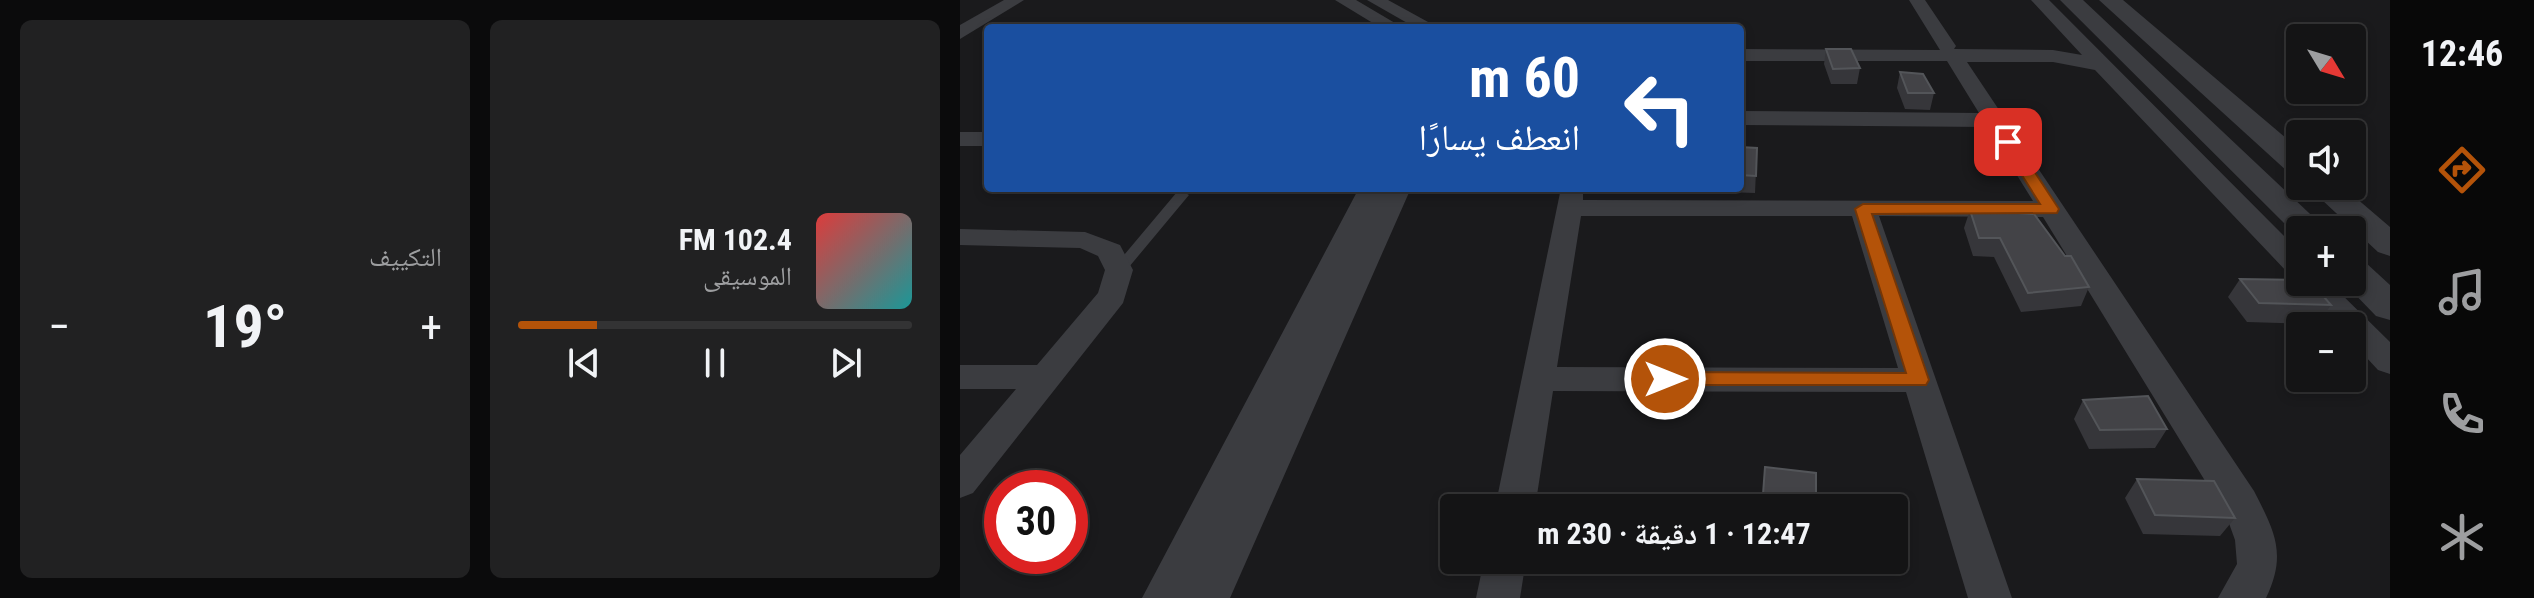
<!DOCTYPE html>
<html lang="ar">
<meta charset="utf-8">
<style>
:root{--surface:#141415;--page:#212122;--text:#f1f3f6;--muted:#9d9ea0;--line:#333334;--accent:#b45309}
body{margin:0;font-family:"Roboto Condensed","Noto Naskh Arabic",sans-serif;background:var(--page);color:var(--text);direction:rtl;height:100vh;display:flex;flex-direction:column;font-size:30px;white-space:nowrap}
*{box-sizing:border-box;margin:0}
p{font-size:26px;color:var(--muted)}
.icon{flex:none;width:44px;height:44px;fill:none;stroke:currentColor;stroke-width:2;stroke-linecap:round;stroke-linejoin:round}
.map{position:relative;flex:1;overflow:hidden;direction:ltr}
.sheet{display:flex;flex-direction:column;gap:20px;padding:20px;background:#0b0b0c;width:960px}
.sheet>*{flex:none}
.hud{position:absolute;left:24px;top:24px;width:760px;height:168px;border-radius:8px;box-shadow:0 4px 12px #0003,0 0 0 2px var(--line);direction:rtl;background:#1a4fa0;color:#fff;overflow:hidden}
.needle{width:52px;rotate:128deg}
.fabs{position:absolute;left:1326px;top:24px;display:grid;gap:16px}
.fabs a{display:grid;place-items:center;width:80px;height:80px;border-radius:8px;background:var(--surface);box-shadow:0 4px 12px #0003,0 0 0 2px var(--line);font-size:40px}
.speed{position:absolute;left:24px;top:470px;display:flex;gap:16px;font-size:40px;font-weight:700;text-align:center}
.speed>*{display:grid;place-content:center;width:104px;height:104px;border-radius:50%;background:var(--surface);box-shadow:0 4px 12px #0003,0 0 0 2px var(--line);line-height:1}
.speed .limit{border:12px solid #d22;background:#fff;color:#111}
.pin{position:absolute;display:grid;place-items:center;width:68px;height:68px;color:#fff;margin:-34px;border-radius:16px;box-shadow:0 4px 12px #0006}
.me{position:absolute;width:88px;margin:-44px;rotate:90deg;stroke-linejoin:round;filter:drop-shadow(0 0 6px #0008)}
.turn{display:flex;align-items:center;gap:28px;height:168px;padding:0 32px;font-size:36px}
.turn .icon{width:104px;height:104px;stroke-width:2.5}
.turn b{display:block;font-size:56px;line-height:68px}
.big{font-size:60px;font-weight:700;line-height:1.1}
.sheet .card{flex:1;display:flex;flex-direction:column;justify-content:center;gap:12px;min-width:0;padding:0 28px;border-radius:12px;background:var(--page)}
.song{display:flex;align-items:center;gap:24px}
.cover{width:96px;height:96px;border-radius:12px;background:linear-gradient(135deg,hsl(0 70% 55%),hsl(180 70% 35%))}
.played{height:8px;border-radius:4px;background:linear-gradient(90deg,var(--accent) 20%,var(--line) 20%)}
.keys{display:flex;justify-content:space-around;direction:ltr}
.heat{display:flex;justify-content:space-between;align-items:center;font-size:44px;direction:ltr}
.sheet .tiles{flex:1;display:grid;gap:20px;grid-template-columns:repeat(2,1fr)}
.trip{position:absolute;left:480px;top:494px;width:468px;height:80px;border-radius:8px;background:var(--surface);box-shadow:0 4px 12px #0003,0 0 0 2px var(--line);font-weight:700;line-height:80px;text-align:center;direction:rtl}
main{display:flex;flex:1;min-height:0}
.dock{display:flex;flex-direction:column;width:144px;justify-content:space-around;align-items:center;background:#080808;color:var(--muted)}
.dock .icon{width:56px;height:56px}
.dock .current{color:var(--accent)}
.dock b{font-size:36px;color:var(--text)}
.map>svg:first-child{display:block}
</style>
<main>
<nav class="dock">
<b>12:46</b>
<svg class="icon current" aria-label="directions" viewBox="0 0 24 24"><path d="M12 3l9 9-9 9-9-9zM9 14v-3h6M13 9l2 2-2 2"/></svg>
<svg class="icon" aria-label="music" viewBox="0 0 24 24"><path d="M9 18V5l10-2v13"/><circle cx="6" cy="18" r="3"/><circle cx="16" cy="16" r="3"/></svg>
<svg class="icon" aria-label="phone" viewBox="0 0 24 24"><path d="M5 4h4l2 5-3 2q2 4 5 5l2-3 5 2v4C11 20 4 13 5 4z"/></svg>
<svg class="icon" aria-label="climate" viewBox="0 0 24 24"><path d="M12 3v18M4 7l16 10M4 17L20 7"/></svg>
</nav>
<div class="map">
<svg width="1430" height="598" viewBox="0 0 1430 598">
<rect width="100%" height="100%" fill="#1a1a1c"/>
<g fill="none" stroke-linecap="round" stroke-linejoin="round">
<path fill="#3b3c40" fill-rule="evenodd" d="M222 191 229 195 164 273H154L151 270 154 267 217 192Z"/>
<path fill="#3b3c40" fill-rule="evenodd" d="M44 0H64L0 39V25Z
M375 0H396L440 26 421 28Z
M407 0H428L479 28H456Z
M949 0H965L996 46 994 49 1093 50 1122 55 1071 0H1089L1340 252V282H1369L1430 342V374L1418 370 1392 342V326H1377L1342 289 1337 282 1340 278 1330 275 1135 70 1093 62H1007L1294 491C1315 532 1327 554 1306 598H1258L1277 564 1275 540 1266 515 1083 217 919 216 1052 598H1008L946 392 593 391 575 508H535L601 188H623V200L1073 201 1027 127 780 125V111L1019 113 987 61H780V49L980 50ZM621 216H892L938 368 597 367Z
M0 132H28V146H0Z
M399 188H425L282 483 425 188H451L270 598H226L230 590 226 598H182Z
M0 229 125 232 160 245 173 270 163 303 13 493 0 498V455L56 389H0V365H77L138 293 145 270 138 256 120 248 0 245Z
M524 560H566L560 598H516Z"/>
<path fill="#3b3c40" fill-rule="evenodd" d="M1100 0H1123L1367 230H1340L1338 237Z
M1139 0H1163L1340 150V175L1329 173Z
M1347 186H1382L1430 227V256L1418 252Z
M1392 259 1405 262 1430 285V320L1416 316 1383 282H1392Z"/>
</g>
<path fill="#36363a" d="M866 49 900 68 897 84H871L864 64Z
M940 72 974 93 970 110 945 109 937 88Z
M780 147 797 148 795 193 766 192V188H780Z
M1010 210 1105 256 1129 287 1121 306 1061 312 1034 257 1013 256 1004 228Z
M1280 279 1371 305 1357 324 1287 322 1268 297Z
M1123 400 1207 429 1195 448 1129 449 1114 419Z
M1177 479 1275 518 1260 536 1183 534 1165 498Z
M798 560H854L851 571 797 565Z"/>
<path fill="#434347" stroke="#535559" stroke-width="2" d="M866 49H891L900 68 873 69Z
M940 72 963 74 974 93H948Z
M780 147 797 148 796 176 780 175Z
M1010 210 1074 214 1105 256H1111L1129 287 1068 293 1040 238H1019Z
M1280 279 1340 280V282H1351L1371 305 1299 303Z
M1188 396 1207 429 1140 430 1123 400Z
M805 467 856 473V508H802Z
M1177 479 1254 481 1275 518 1195 515Z"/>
<path fill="#b45309" stroke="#753606" stroke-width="2" d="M1048 138 1053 139 1099 209 1097 213 912 214 969 380 966 385H698L695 379 698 374 705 372 946 373 895 209 903 204H1080L1041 142Z"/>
</svg>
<div class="fabs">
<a><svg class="needle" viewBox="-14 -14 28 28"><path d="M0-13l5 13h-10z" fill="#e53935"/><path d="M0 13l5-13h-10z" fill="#9d9ea0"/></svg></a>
<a><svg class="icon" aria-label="sound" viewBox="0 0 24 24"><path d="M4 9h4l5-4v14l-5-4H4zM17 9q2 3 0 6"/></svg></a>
<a>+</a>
<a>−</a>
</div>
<div class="speed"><div class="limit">30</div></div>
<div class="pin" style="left:1048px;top:142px;background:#d93025"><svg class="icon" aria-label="arrive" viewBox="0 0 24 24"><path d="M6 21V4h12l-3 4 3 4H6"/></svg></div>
<svg class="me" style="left:705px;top:379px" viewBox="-20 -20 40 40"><circle r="17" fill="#b45309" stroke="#fff" stroke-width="3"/><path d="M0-11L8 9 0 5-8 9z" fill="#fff"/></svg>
<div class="trip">12:47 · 1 دقيقة · 230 m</div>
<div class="hud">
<div class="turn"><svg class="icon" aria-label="left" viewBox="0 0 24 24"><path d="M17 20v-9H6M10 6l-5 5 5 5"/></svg><div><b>60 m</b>انعطف يسارًا</div></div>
</div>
</div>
<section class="sheet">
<div class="tiles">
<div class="card">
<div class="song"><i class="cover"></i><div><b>102.4 FM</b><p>الموسيقى</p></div></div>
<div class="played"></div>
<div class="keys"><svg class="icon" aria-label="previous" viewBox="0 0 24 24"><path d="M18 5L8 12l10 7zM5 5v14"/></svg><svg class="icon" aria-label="pause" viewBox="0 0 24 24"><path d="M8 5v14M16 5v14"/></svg><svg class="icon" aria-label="next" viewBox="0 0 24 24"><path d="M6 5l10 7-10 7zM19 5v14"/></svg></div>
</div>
<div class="card"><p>التكييف</p>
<div class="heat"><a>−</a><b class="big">19°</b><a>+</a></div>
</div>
</div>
</section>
</main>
